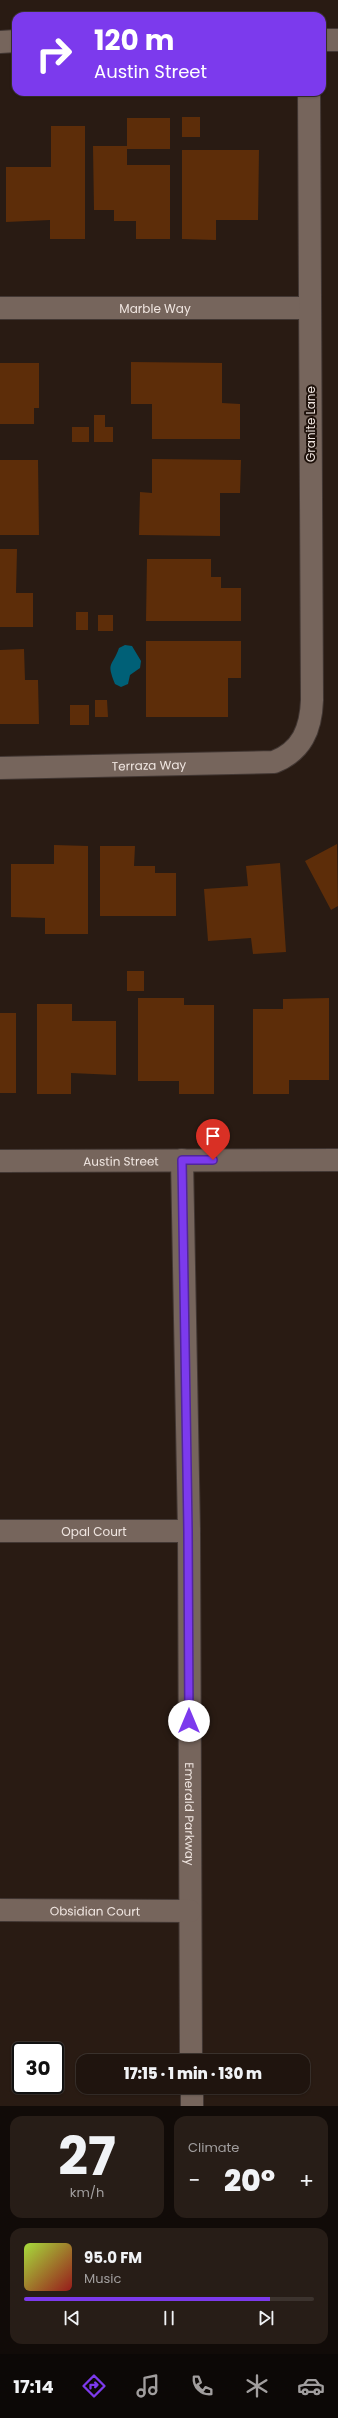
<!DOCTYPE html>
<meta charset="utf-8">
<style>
:root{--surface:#1f140e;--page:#271d17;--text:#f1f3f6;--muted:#a19e9e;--line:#3c332e;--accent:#7c3aed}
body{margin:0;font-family:Poppins,sans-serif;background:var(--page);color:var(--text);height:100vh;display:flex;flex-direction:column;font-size:15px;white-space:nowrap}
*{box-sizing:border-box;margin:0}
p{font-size:13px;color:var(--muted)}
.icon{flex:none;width:22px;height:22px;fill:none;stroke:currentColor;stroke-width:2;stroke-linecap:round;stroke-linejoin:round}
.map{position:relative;height:2106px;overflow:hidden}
.sheet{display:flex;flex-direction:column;gap:10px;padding:10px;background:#110b08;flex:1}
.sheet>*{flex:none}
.guide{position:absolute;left:12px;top:12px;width:314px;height:84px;border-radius:12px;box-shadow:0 1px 3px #0004,0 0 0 1px var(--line);background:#7c3aed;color:#fff;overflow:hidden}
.speed{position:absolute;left:12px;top:2042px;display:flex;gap:8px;font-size:20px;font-weight:700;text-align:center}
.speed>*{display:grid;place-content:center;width:52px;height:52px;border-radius:50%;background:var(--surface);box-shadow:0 1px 3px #0004,0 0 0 1px var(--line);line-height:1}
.speed .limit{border:2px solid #111;border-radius:6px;background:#fff;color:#111}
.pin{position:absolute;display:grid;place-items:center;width:34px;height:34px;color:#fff;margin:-41px -17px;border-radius:50% 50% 50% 0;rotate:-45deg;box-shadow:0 0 4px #0007}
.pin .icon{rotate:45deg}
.me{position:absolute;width:44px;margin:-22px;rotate:0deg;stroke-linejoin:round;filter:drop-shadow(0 0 3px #0008)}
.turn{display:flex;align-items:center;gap:14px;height:84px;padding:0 16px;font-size:18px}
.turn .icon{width:52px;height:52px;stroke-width:2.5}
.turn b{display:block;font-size:28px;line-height:34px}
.big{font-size:30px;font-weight:800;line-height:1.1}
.sheet .tile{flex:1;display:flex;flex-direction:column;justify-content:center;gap:6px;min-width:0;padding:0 14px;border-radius:12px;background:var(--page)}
.sheet .dial{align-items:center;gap:0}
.dial b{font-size:52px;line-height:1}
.song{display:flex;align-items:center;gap:12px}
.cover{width:48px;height:48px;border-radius:6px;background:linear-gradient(135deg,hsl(80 70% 55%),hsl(0 70% 35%))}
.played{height:4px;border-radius:2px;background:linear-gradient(90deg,var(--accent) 85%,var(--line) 85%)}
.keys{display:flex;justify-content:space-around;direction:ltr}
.heat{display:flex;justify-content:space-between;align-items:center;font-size:22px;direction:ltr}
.sheet .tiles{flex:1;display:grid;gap:10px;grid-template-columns:1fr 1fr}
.tile:last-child{grid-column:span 2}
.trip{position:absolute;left:76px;top:2054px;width:234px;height:40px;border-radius:12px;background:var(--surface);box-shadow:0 1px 3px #0004,0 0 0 1px var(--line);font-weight:800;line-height:40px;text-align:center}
.tab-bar{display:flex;height:64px;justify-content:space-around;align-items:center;background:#0c0806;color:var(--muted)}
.tab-bar .icon{width:28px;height:28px}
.tab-bar .on{color:var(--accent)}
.tab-bar b{font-size:18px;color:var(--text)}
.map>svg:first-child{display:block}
</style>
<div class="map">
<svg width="338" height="2106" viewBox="0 0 338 2106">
<rect width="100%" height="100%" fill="#291b13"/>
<path fill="#006077" d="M125 645 132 646 141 661 140 668 130 675 128 684 121 687 115 684C106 661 112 668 119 648Z"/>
<path fill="#5d2d09" d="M182 117H200V137H182Z
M127 118H170V149H127V165H170V239H136V221H114V210H94L93 146H127Z
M51 126H85V239H50V220L6 222V167H51Z
M182 150H259L258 220H216V240L182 239Z
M131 362 222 363V403L240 404V439H152V404H131Z
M0 363H39V408H34V424H0Z
M94 415H105V427H113V442H94Z
M72 427H89V442H72Z
M152 459 241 460 240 493H220V536L139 535 140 492 152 493Z
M0 460H38L39 535H0Z
M0 549H17L16 593H33V627H0Z
M147 559H211V577H221V588H241V621H146Z
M76 612H88V630H76Z
M98 615H113V631H98Z
M146 641H241V678H228V717H146Z
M24 649 25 680H38L39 724H0V650Z
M95 700H107L108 717H95Z
M70 705H89V725H70Z
M337 844 338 906 331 910 305 861Z
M54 845 88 846V934H45V918L11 917V864H54Z
M100 846H135L134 866H155V873H176V916H100Z
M280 863 286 952 253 954 251 938 208 941 204 889 248 886 246 866Z
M127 971H144V991H127Z
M138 998H184V1005H214V1094H179V1081H138Z
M329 998V1080H289V1094H253V1009H283V999Z
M37 1004H72V1021H116V1075L71 1073V1094H37Z
M0 1013H16V1093H0Z"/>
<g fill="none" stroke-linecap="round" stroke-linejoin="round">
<defs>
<g id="street">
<path id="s1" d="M0 308H309"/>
<path id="s2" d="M0 768 274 762C302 751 311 729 312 700L309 92"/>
<path id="s3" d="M182 1160 189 1531 191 2061"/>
<path id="s4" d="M0 1161 338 1160"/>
<path id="s5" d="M0 1531H189"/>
<path id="s6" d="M0 1910 190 1911"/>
<path d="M192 2087V2106"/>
</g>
<path id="secondary" d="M322 40H338
M0 42 16 41"/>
</defs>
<use href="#street" stroke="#423733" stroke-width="24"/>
<use href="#secondary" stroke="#423733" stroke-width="24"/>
<use href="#street" stroke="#76655c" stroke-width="22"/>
<use href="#secondary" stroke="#76655c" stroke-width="22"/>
</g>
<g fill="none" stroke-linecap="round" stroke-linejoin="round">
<defs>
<path id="route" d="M189 1721 188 1531 182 1160H213"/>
</defs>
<use href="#route" stroke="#51269a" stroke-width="10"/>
<use href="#route" stroke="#7c3aed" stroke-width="7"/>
</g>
<g text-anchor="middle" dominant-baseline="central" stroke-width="4" stroke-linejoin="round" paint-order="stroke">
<g font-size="12" fill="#f0e6e1" stroke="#1f120b">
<text stroke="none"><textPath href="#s1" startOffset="155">Marble Way</textPath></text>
<text transform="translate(310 424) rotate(-90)">Granite Lane</text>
<text stroke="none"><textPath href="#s2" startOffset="149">Terraza Way</textPath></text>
<text stroke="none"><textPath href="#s4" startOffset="121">Austin Street</textPath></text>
<text stroke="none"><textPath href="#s5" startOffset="94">Opal Court</textPath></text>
<text stroke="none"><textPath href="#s3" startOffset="654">Emerald Parkway</textPath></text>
<text stroke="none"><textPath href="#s6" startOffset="95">Obsidian Court</textPath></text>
</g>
</g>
</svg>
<div class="speed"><div class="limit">30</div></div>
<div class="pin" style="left:213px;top:1160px;background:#d93025"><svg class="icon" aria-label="arrive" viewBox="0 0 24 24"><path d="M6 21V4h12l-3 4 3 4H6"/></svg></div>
<svg class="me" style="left:189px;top:1721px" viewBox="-20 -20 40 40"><circle r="19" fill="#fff"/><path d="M0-13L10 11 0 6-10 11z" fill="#7c3aed"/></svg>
<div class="trip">17:15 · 1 min · 130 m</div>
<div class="guide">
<div class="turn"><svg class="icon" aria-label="right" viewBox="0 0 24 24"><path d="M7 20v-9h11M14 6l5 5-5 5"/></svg><div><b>120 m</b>Austin Street</div></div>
</div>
</div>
<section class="sheet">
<div class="tiles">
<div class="tile dial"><b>27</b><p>km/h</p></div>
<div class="tile"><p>Climate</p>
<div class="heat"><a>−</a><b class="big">20°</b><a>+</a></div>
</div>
<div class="tile">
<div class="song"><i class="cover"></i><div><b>95.0 FM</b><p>Music</p></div></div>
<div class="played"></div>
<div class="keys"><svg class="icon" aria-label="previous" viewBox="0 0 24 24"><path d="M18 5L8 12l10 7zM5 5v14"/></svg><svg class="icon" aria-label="pause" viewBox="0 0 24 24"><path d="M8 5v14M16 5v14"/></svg><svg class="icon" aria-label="next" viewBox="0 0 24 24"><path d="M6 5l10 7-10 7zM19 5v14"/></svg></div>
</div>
</div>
</section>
<nav class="tab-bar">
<b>17:14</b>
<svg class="icon on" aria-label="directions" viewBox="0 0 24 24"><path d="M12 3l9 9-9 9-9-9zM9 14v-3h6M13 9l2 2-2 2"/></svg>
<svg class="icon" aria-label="music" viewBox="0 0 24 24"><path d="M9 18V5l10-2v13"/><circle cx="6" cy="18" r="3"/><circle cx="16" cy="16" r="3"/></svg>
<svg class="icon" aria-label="phone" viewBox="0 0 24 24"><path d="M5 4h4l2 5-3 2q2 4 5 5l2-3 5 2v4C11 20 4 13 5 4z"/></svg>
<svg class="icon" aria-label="climate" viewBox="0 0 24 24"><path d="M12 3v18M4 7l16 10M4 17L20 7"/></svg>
<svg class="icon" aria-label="car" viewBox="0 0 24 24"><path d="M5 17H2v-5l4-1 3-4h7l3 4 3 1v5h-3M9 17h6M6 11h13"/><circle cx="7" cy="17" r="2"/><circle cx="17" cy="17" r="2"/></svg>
</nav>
